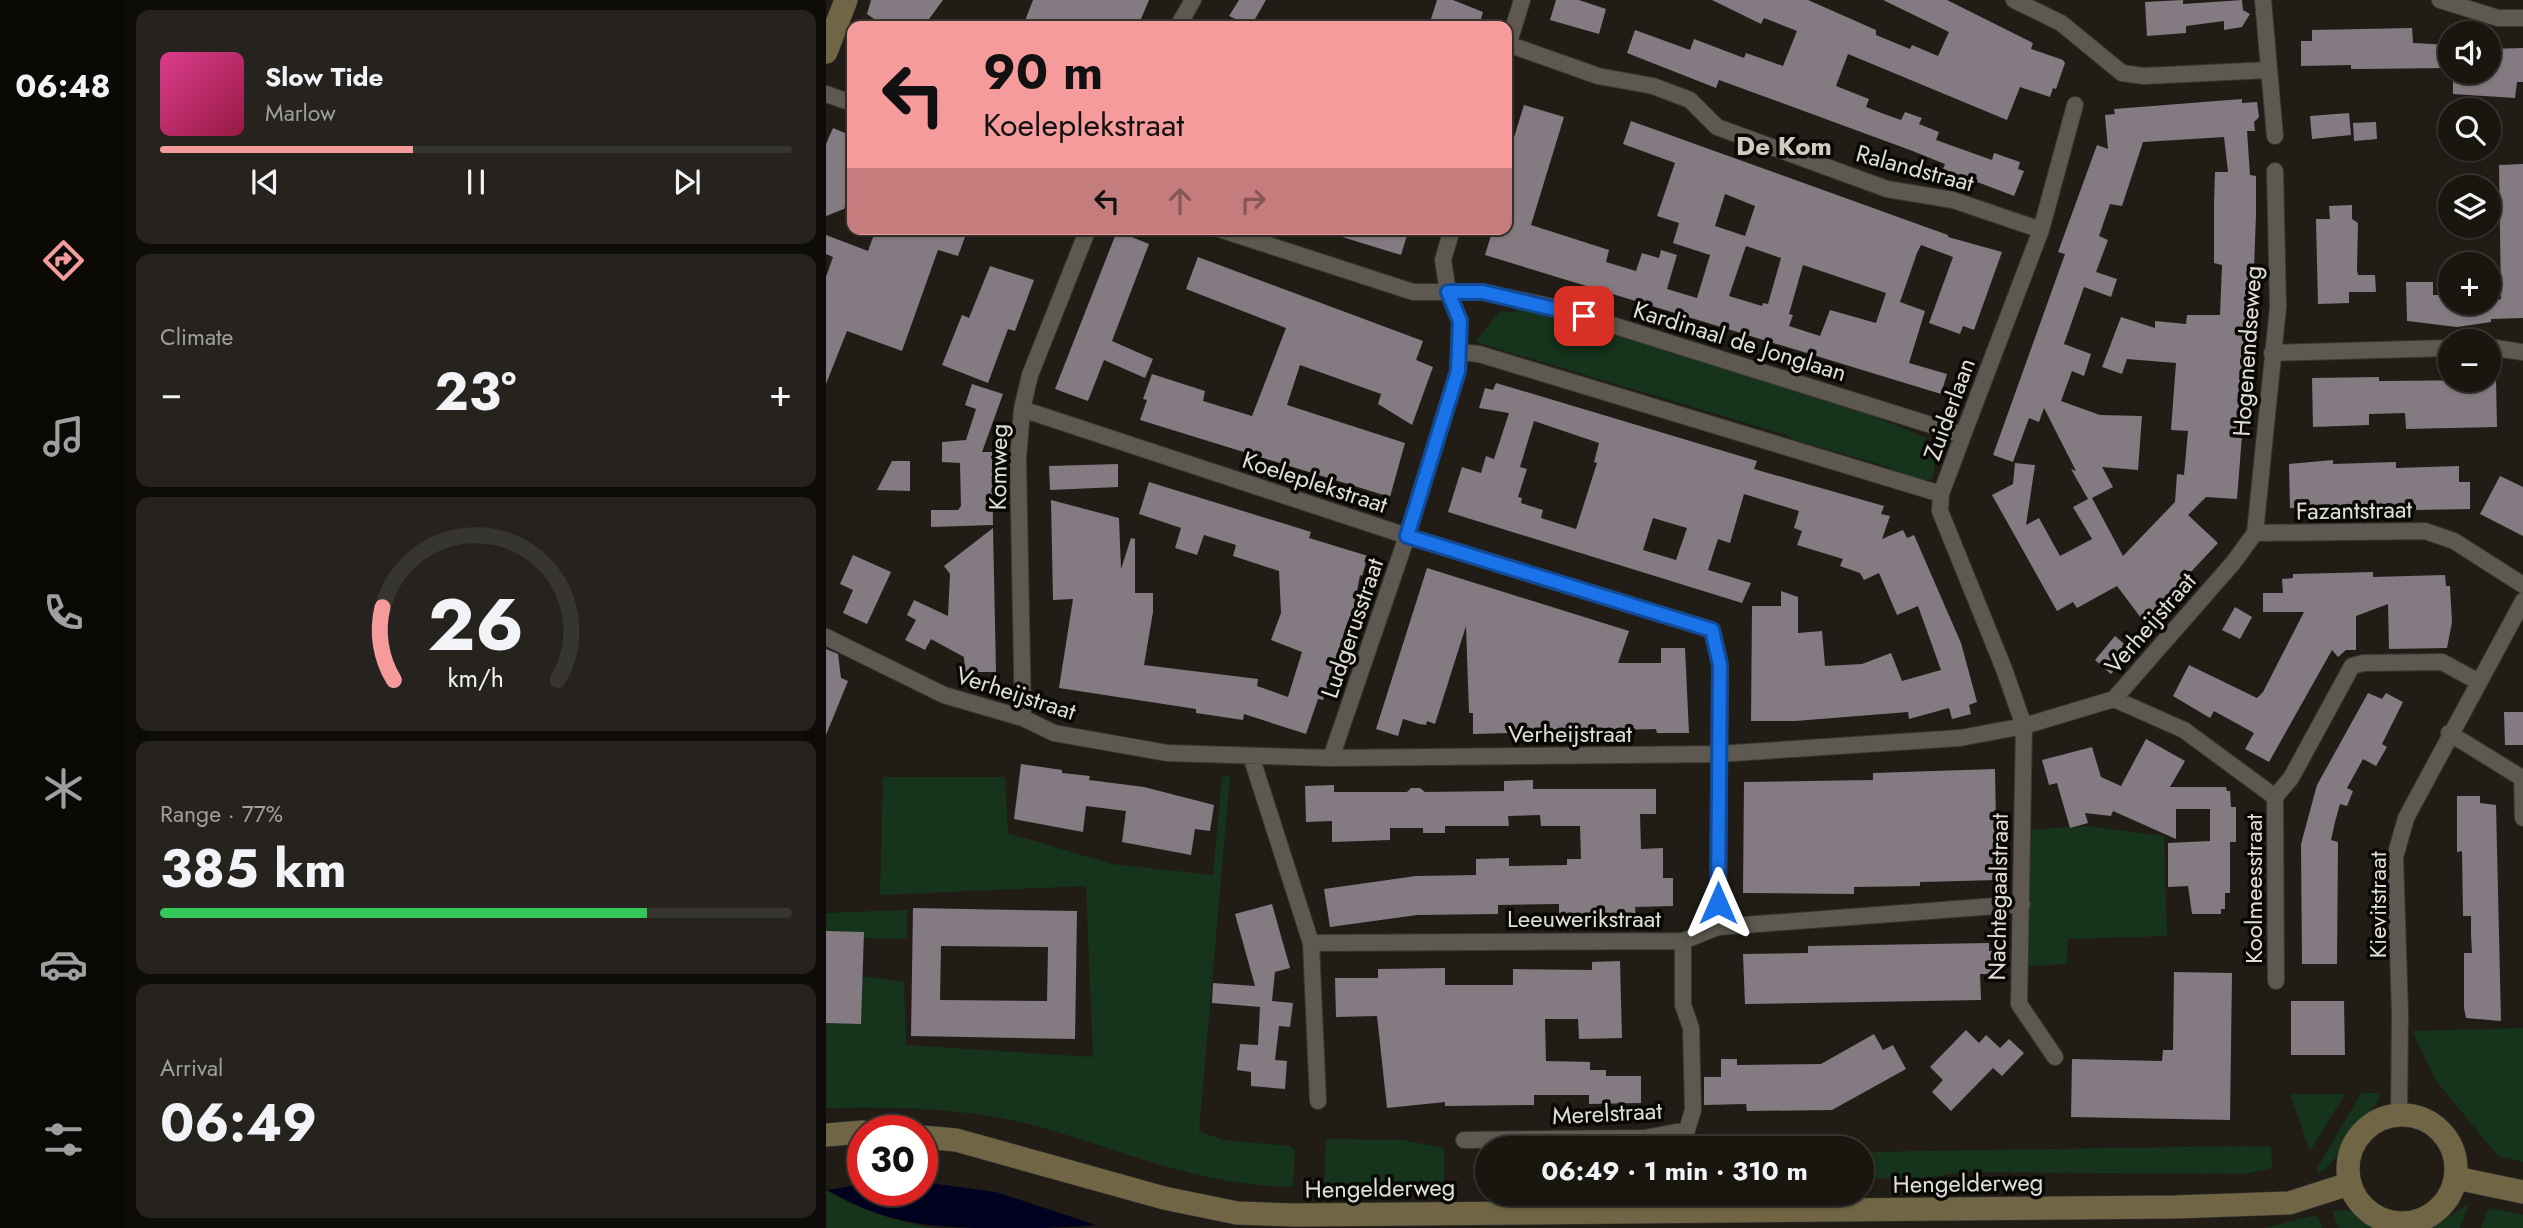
<!DOCTYPE html>
<meta charset="utf-8">
<style>
:root{--surface:#191610;--page:#26231e;--text:#f1f3f6;--muted:#9f9f9f;--line:#373530;--accent:#f59b9c}
body{margin:0;font-family:Jost,sans-serif;background:var(--page);color:var(--text);height:100vh;display:flex;flex-direction:column;font-size:26px;white-space:nowrap}
*{box-sizing:border-box;margin:0}
p{font-size:23px;color:var(--muted)}
.icon{flex:none;width:38px;height:38px;fill:none;stroke:currentColor;stroke-width:2;stroke-linecap:round;stroke-linejoin:round}
.map{position:relative;flex:1;overflow:hidden}
.sheet{display:flex;flex-direction:column;gap:10px;padding:10px;background:#0e0c09;width:700px}
.sheet>*{flex:none}
.banner{position:absolute;left:21px;top:21px;width:665px;height:214px;border-radius:14px;box-shadow:0 2px 5px #0004,0 0 0 2px var(--line);background:#f59b9c;color:#111;overflow:hidden}
.tools{position:absolute;left:1612px;top:21px;display:grid;gap:14px}
.tools a{display:grid;place-items:center;width:63px;height:63px;border-radius:50%;background:var(--surface);box-shadow:0 2px 5px #0004,0 0 0 2px var(--line);font-size:35px}
.speed{position:absolute;left:21px;top:1115px;display:flex;gap:14px;font-size:35px;font-weight:700;text-align:center}
.speed>*{display:grid;place-content:center;width:91px;height:91px;border-radius:50%;background:var(--surface);box-shadow:0 2px 5px #0004,0 0 0 2px var(--line);line-height:1}
.speed .limit{border:10px solid #d22;background:#fff;color:#111}
.pin{position:absolute;display:grid;place-items:center;width:60px;height:60px;color:#fff;margin:-30px;border-radius:14px;box-shadow:0 4px 10px #0006}
.me{position:absolute;width:77px;margin:-38px;rotate:0deg;stroke-linejoin:round;filter:drop-shadow(0 0 5px #0008)}
.turn{display:flex;align-items:center;gap:24px;height:147px;padding:0 21px;font-size:32px}
.turn .icon{width:91px;height:91px;stroke-width:2.5}
.turn b{display:block;font-size:49px;line-height:60px}
.lanes{display:flex;align-items:center;height:66px;padding:0 21px;background:#0003;justify-content:center;gap:35px;direction:ltr}
.lanes .off{opacity:.35}
.big{font-size:52px;font-weight:700;line-height:1.1}
.sheet .tile{flex:1;display:flex;flex-direction:column;justify-content:center;gap:10px;min-width:0;padding:0 24px;border-radius:14px;background:var(--page)}
.sheet .dial{align-items:center;gap:0}
.dial svg{height:182px;overflow:visible;fill:none;stroke:var(--line);stroke-width:7;stroke-linecap:round;text-anchor:middle}
.dial text{fill:var(--text);stroke:none}
.song{display:flex;align-items:center;gap:21px}
.cover{width:84px;height:84px;border-radius:10px;background:linear-gradient(135deg,hsl(330 70% 55%),hsl(340 70% 35%))}
.played{height:7px;border-radius:4px;background:linear-gradient(90deg,var(--accent) 40%,var(--line) 40%)}
.keys{display:flex;justify-content:space-around;direction:ltr}
.heat{display:flex;justify-content:space-between;align-items:center;font-size:38px;direction:ltr}
.charge{height:10px;border-radius:5px;background:linear-gradient(90deg,#34c759 77%,var(--line) 0)}
.trip{position:absolute;left:649px;top:1136px;width:399px;height:70px;border-radius:35px;background:var(--surface);box-shadow:0 2px 5px #0004,0 0 0 2px var(--line);font-weight:700;line-height:70px;text-align:center}
main{display:flex;flex:1;min-height:0}
.dock{display:flex;flex-direction:column;width:126px;justify-content:space-around;align-items:center;background:#0a0906;color:var(--muted)}
.dock .icon{width:49px;height:49px}
.dock .selected{color:var(--accent)}
.dock b{font-size:32px;color:var(--text)}
.map>svg:first-child{display:block}
</style>
<main>
<nav class="dock">
<b>06:48</b>
<svg class="icon selected" aria-label="directions" viewBox="0 0 24 24"><path d="M12 3l9 9-9 9-9-9zM9 14v-3h6M13 9l2 2-2 2"/></svg>
<svg class="icon" aria-label="music" viewBox="0 0 24 24"><path d="M9 18V5l10-2v13"/><circle cx="6" cy="18" r="3"/><circle cx="16" cy="16" r="3"/></svg>
<svg class="icon" aria-label="phone" viewBox="0 0 24 24"><path d="M5 4h4l2 5-3 2q2 4 5 5l2-3 5 2v4C11 20 4 13 5 4z"/></svg>
<svg class="icon" aria-label="climate" viewBox="0 0 24 24"><path d="M12 3v18M4 7l16 10M4 17L20 7"/></svg>
<svg class="icon" aria-label="car" viewBox="0 0 24 24"><path d="M5 17H2v-5l4-1 3-4h7l3 4 3 1v5h-3M9 17h6M6 11h13"/><circle cx="7" cy="17" r="2"/><circle cx="17" cy="17" r="2"/></svg>
<svg class="icon" aria-label="filters" viewBox="0 0 24 24"><path d="M4 7h16M4 17h16"/><circle cx="9" cy="7" r="2"/><circle cx="15" cy="17" r="2"/></svg>
</nav>
<section class="sheet">
<div class="tile">
<div class="song"><i class="cover"></i><div><b>Slow Tide</b><p>Marlow</p></div></div>
<div class="played"></div>
<div class="keys"><svg class="icon" aria-label="previous" viewBox="0 0 24 24"><path d="M18 5L8 12l10 7zM5 5v14"/></svg><svg class="icon" aria-label="pause" viewBox="0 0 24 24"><path d="M8 5v14M16 5v14"/></svg><svg class="icon" aria-label="next" viewBox="0 0 24 24"><path d="M6 5l10 7-10 7zM19 5v14"/></svg></div>
</div>
<div class="tile"><p>Climate</p>
<div class="heat"><a>−</a><b class="big">23°</b><a>+</a></div>
</div>
<div class="tile dial"><svg viewBox="0 0 100 80">
<path d="M14 69A42 42 0 1 1 86 69"/>
<path d="M14 69A42 42 0 0 1 9 37" stroke="#f59b9c"/>
<text x="50" y="56" font-size="32" font-weight="700">26</text>
<text x="50" y="72" font-size="11">km/h</text>
</svg></div>
<div class="tile"><p>Range · 77%</p><b class="big">385 km</b><div class="charge"></div></div>
<div class="tile"><p>Arrival</p><b class="big">06:49</b></div>
</section>
<div class="map">
<svg width="1697" height="1228" viewBox="0 0 1697 1228">
<rect width="100%" height="100%" fill="#211d16"/>
<path fill="#16331c" d="M690 308 717 313 1021 405 1101 438 1099 443C1111 452 1110 465 1106 479L1093 481 1066 472 1063 467 965 439 961 435 649 342 674 311 689 313Z
M404 776 373 1131 397 1140 464 1146 469 1151 467 1187C376 1186 302 1153 218 1128 147 1108 73 1106 0 1108V1022L36 976 78 982 80 1045 267 1057 260 886 54 895 57 777H179L182 833 286 864 387 875 396 777Z
M1260 826 1338 836 1341 936 1242 939 1241 964 1200 966 1201 830Z
M81 910V939L36 938 0 932V913Z
M1697 1028V1162L1672 1156 1611 1082 1586 1031Z
M1535 1093H1555C1549 1112 1534 1118 1524 1133 1513 1148 1510 1164 1492 1174L1491 1169Z
M1464 1094H1519L1484 1151Z
M862 1128 877 1148H662L661 1187H655V1150L663 1146 834 1144Z
M500 1139 576 1140 618 1148V1187H498Z
M1421 1146 1445 1147 1446 1168 1419 1174 1138 1172 1099 1178 1036 1179V1152Z
M0 1190C33 1209 71 1223 110 1228H0Z
M1643 1204 1634 1228H1605Z
M1663 1208 1697 1215V1228H1655Z
M1522 1210 1547 1228H1513L1506 1211Z
M1491 1215 1496 1228H1438Z"/>
<path fill="#000220" d="M96 1182 170 1192 270 1225C241 1228 212 1228 183 1228 111 1228 65 1227 1 1190L37 1184V1190H96Z"/>
<path fill="#847a81" fill-rule="evenodd" d="M45 0H117L98 26H58L41 14Z
M207 0H323L312 26H197Z
M413 0H440L425 26 403 16Z
M611 0H627L657 12 653 26H631L605 19Z
M730 0H753L780 9 773 34 724 20Z
M886 0H982L1050 30V35L1084 49 1086 45 1112 56 1123 32 1057 0H1121L1207 43 1205 49 1237 60 1239 63 1230 89 1227 88 1224 97 1194 87 1181 120 1022 54 1010 86 1043 99 1040 107 1058 114 1075 120 1079 112 1096 118 1093 124 1113 132 1110 140 1166 160 1168 153 1194 162 1192 169 1198 171 1188 196 1117 169 1119 164 1084 150 893 80 890 88 801 53 809 30 864 50 868 39 918 58 920 53 957 66 971 31 938 18 935 24Z
M1357 0V4L1416 0 1417 10 1424 14 1416 27 1398 30V21L1360 26V33L1321 36 1319 2Z
M1586 28 1587 43 1624 45V68L1533 69H1525V65L1475 66V41H1486V30Z
M1697 48V82H1691L1689 98 1627 94V72H1662V49Z
M1416 99V103L1431 102 1433 117 1428 122 1429 131H1421L1424 175 1430 176V214L1427 296 1411 499 1380 497 1362 515 1392 543 1318 622 1291 586 1251 608 1247 602 1231 611 1166 495 1187 484 1189 463 1209 465 1200 525 1213 518 1234 556 1266 539 1247 507 1262 499 1245 469 1250 471 1218 408 1213 422 1203 418 1187 462 1167 455 1239 254 1232 252 1271 145 1282 149 1279 115 1289 114 1288 109ZM1398 137 1402 172H1389L1388 203V263L1396 265 1394 315H1361L1360 324 1329 321V328L1295 317 1276 367 1296 374 1301 359 1350 363 1345 430 1362 431 1358 475 1351 474 1349 502 1297 556 1266 498 1287 487 1276 467 1312 470 1316 416 1274 415 1235 401 1246 371 1258 376 1265 354 1238 344 1258 287 1285 297 1291 279 1270 272 1282 240 1273 236 1284 204 1296 206 1317 142Z
M698 105 738 117 705 225 783 250 780 262 810 271 816 253 833 258 835 250 851 255 841 289 871 298 884 255 847 243 853 223 831 216 849 163 797 144 805 121 1122 235V237L1176 252 1148 330 1137 326 1134 334 1103 323 1127 257 1095 245 1091 253 1074 302 1099 311 1083 363 1121 374 1115 394 659 255 667 229H681V160ZM899 194 929 206 919 236 889 226ZM920 246 955 258 942 304 937 303 936 306 903 296ZM977 265 1060 293 1050 323 1004 310 994 336 963 326 967 315 963 314Z
M1523 113 1525 135 1486 139 1484 116Z
M1550 122 1551 139 1528 141 1527 123Z
M7 128 26 136V201L22 199 18 209 0 216V144Z
M1697 164V318L1665 319V322L1631 327 1581 321 1580 282H1607V295H1624V303H1662L1675 299 1673 165Z
M1526 205V219L1532 223 1531 270 1532 275H1549L1550 292H1523V303L1492 304 1490 219H1504L1503 206Z
M50 229H142L132 256 112 250 76 351 21 331 0 384V277L7 257 0 254V235L42 251Z
M504 229H583L575 255 503 233Z
M291 231 323 244 286 341 327 359 319 378 278 360 262 401 229 389Z
M372 257 597 341 590 360 607 367 586 425 552 404 555 394 474 365 461 405 579 443 564 497 314 420 321 400 317 399 326 374 379 391 377 401 426 416 460 328 360 289Z
M164 266 208 280 189 331 182 329 162 383 116 365 136 315 143 318Z
M1553 377V381L1670 380 1671 427 1580 429 1579 413 1543 414V425L1487 427 1486 378Z
M670 383 931 461 928 469 1058 506 1055 514 1064 516 1056 539 1077 530 1081 538 1088 535 1135 643 1151 702 1143 705 1145 714 1126 719 1123 708 1083 719 1082 712 969 721H925L926 606H955V591L972 597V633L996 631 999 666 1036 664 1065 653 1076 681 1115 670 1092 606 1071 615 1053 573 1038 580 1034 573 1014 566 1017 559 971 545 976 531 968 528 973 511 918 494 904 543 892 539 882 570 925 583 916 603 622 512 636 467 655 473 660 456 668 459 683 413 653 408 659 388 667 390ZM708 421 773 443 768 462 771 463 750 529 715 518 717 510 695 503 696 498 692 497 701 469 694 467ZM827 518 861 528 850 560 817 550Z
M146 384 177 394 156 452H166L167 525 105 527V510H132L135 506 134 463 116 462V442L140 440 150 409 139 405Z
M1507 460V464L1570 462V468L1633 466V482H1644V509L1590 510V505L1464 508 1463 464Z
M66 461H84V491L51 490Z
M292 464V487L224 490 223 466Z
M1674 476 1697 487V536L1654 514Z
M323 482 485 532 483 538 542 556 536 576 534 575 526 618 522 621 497 700 492 699 480 734 418 714 417 720 370 713V709L233 688 247 599 227 600 225 500 293 518 295 569 305 538 309 539V593H327V612L318 665 432 679 431 686 462 697 476 652 445 640 455 613 453 571 407 556 410 545 378 535 371 555 349 548 355 528 313 514Z
M167 528 170 672H139L138 657 105 639 99 650 79 640 90 620 81 615 88 600 122 616 124 574 118 566Z
M27 555 65 572 41 624 17 613 27 590 14 584Z
M601 568 803 631 792 663H835V648H859L863 733H831L830 729 647 734V713H643L640 626 609 724 601 721 600 725 593 724 577 719 572 736 550 729Z
M1547 572V577L1619 575 1620 586H1624L1626 622 1621 648 1563 649 1562 604 1530 616V650H1520L1512 657 1506 650 1443 762 1419 749 1428 733 1388 711 1384 718 1347 696 1363 665 1431 698 1437 692 1478 612H1437V593H1457L1456 579 1467 578V574Z
M1409 607 1426 617 1414 639 1396 630Z
M1289 636 1305 650 1285 674 1269 660Z
M0 649 12 654 15 678 22 681 0 735Z
M1542 693 1556 699 1560 693 1577 702 1556 744 1561 747 1550 766 1537 759 1521 788 1527 791 1521 806 1514 804 1509 822 1505 840 1512 842 1511 964H1476L1475 844 1491 785Z
M1678 712H1697V745H1679Z
M1320 739 1359 761 1344 787H1400L1401 791H1404L1405 807H1410V842H1404V893H1399V909H1395V914H1366L1362 886 1342 887V843L1384 841V809H1350V839L1287 811 1285 816 1259 813 1262 823 1244 828 1231 783 1223 785 1216 760 1266 747 1275 777 1295 786Z
M195 764 236 770V773L264 776 263 780 318 787 388 805 384 831 369 829 365 855 296 842 300 811 260 806 257 832 188 819Z
M1169 769 1171 880 1094 882V886L1028 887V894L917 893 918 782 1047 780V773Z
M707 780V789H830V814H814L815 849 837 848V878H847V906L809 907 810 916 733 917V904L672 905V914L591 915 504 927 498 889 590 876 650 875V859L683 858V866L741 865V859H755L754 826H715L714 815 682 816 683 826H619V833H597V828H564V840L506 842V821L480 822 479 786 508 785V792H581L585 788H594L599 792 678 791V781Z
M1631 796H1654V803L1670 805 1675 1021 1640 1018 1638 1008V953H1646L1645 935V916H1637L1636 851 1631 852Z
M446 904 464 968 449 972 446 1001 467 1003 464 1027 453 1026 449 1060 461 1061 459 1089 425 1086V1072L411 1070 414 1044 432 1045 434 1007 386 1003 387 983 429 986 409 914Z
M87 908 251 911 249 1039 85 1036ZM115 946 222 947 221 1001 114 1000Z
M0 931 38 932 35 1024 0 1023Z
M1163 943V951H1174V974H1154L1155 1000 919 1004 917 954 982 953V946Z
M794 961 796 1038 753 1039 752 1019H719L720 1061 764 1062V1070H780V1076H815V1103L763 1104V1095H708V1105L619 1106V1102L561 1108 551 1016 510 1017 509 978H552V969L619 968V985H687V969L766 970V962Z
M1348 972 1406 973 1404 1120 1245 1117 1246 1059 1336 1061 1337 1050H1347Z
M1465 1001H1518L1519 1055H1465Z
M1140 1030 1153 1043 1160 1035 1174 1048 1183 1039 1198 1053 1176 1076 1167 1068 1125 1111 1106 1092 1117 1080 1104 1067Z
M1048 1034 1057 1050 1067 1045 1080 1069 1006 1110 921 1111 920 1104 878 1105V1077H895V1059H911V1065L995 1064Z"/>
<g fill="none" stroke-linecap="round" stroke-linejoin="round">
<defs>
<path id="street" d="M1188 0 1235 23 1296 73 1318 76 1443 70
M1437 0 1449 136
M1614 0 1672 18H1697
M352 26 367 0
M682 44 772 76 827 86 864 100 891 127 1061 189 1127 200 1215 230
M681 49 696 0
M0 94 26 103
M393 229 587 292H657L732 308 1137 435
M1662 347 1697 352
M633 352 653 354 1115 494
M1446 353 1624 348
M196 409 581 536 886 630 894 665 892 927
M1429 533 1452 307 1449 171
M1429 533 1599 531 1628 541 1697 585
M0 637 118 695 197 718 228 733 341 753 505 758 892 754 1134 738 1198 726 1288 699 1407 563 1429 533
M1288 699 1358 730 1449 797 1465 778 1526 666 1537 663 1616 662 1651 681
M197 718 192 459 196 409 204 375 262 229
M1623 733 1696 778 1697 818
M425 756 485 943 857 941 892 927 1196 904
M505 758 581 536 632 371 634 322 622 292 617 260 626 229
M1449 797 1450 981
M485 943 492 1101
M1229 1057 1193 1004 1198 726 1178 669 1114 511 1115 494 1137 435 1215 230 1249 105
M1573 1114 1574 1014 1569 857 1580 818 1697 601
M638 1140 819 1138 861 1130 867 1110 865 1028 857 1005V941
M1575 1228V1223"/>
<path id="secondary" d="M0 52 20 0
M1522 1169a54 54 0 1 1 108 0a54 54 0 1 1-108 0Z
M0 1135 37 1132
M96 1137 130 1140 338 1198 411 1213 469 1215 1349 1207 1463 1203 1523 1184
M1630 1178 1697 1192"/>
</defs>
<use href="#street" stroke="#3a3732" stroke-width="18"/>
<use href="#secondary" stroke="#3a3732" stroke-width="24"/>
<use href="#street" stroke="#5d5950" stroke-width="16"/>
<use href="#secondary" stroke="#706646" stroke-width="23"/>
</g>
<g fill="none" stroke-linecap="round" stroke-linejoin="round">
<defs>
<path id="route" d="M758 316 657 292H622L634 321 632 371 581 536 886 630 894 665 892 903"/>
</defs>
<use href="#route" stroke="#114b97" stroke-width="18"/>
<use href="#route" stroke="#1a73e8" stroke-width="12"/>
</g>
<g text-anchor="middle" dominant-baseline="central" stroke-width="7" stroke-linejoin="round" paint-order="stroke">
<g font-size="24" fill="#e0ded8" stroke="#090805">
<text transform="translate(1089 168) rotate(15)">Ralandstraat</text>
<text transform="translate(914 341) rotate(17)">Kardinaal de Jonglaan</text>
<text transform="translate(1421 351) rotate(-86)">Hogenendseweg</text>
<text transform="translate(1123 409) rotate(-70)">Zuiderlaan</text>
<text transform="translate(172 467) rotate(-89)">Komweg</text>
<text transform="translate(489 482) rotate(18)">Koeleplekstraat</text>
<text transform="translate(1528 510) rotate(-1)">Fazantstraat</text>
<text transform="translate(1324 623) rotate(-49)">Verheijstraat</text>
<text transform="translate(526 628) rotate(-71)">Ludgerusstraat</text>
<text transform="translate(190 693) rotate(18)">Verheijstraat</text>
<text x="744" y="733">Verheijstraat</text>
<text transform="translate(1427 889) rotate(-90)">Koolmeesstraat</text>
<text transform="translate(1172 897) rotate(-89)">Nachtegaalstraat</text>
<text transform="translate(1551 905) rotate(-90)">Kievitstraat</text>
<text x="758" y="918">Leeuwerikstraat</text>
<text transform="translate(781 1113) rotate(-3)">Merelstraat</text>
<text transform="translate(1142 1183) rotate(-1)">Hengelderweg</text>
<text transform="translate(554 1188) rotate(-1)">Hengelderweg</text>
</g>
<g font-size="26" font-weight="bold" fill="#d0cbc1" stroke="#090805">
<text x="958" y="146">De Kom</text>
</g>
</g>
</svg>
<div class="tools">
<a><svg class="icon" aria-label="sound" viewBox="0 0 24 24"><path d="M4 9h4l5-4v14l-5-4H4zM17 9q2 3 0 6"/></svg></a>
<a><svg class="icon" aria-label="search" viewBox="0 0 24 24"><circle cx="10" cy="10" r="6"/><path d="M15 15l6 6"/></svg></a>
<a><svg class="icon" aria-label="layers" viewBox="0 0 24 24"><path d="M12 4l9 5-9 5-9-5zM3 14l9 5 9-5"/></svg></a>
<a>+</a>
<a>−</a>
</div>
<div class="speed"><div class="limit">30</div></div>
<div class="pin" style="left:758px;top:316px;background:#d93025"><svg class="icon" aria-label="arrive" viewBox="0 0 24 24"><path d="M6 21V4h12l-3 4 3 4H6"/></svg></div>
<svg class="me" style="left:892px;top:903px" viewBox="-20 -20 40 40"><path d="M0-17L14 15 0 8-14 15z" fill="#1a73e8" stroke="#fff" stroke-width="4"/></svg>
<div class="trip">06:49 · 1 min · 310 m</div>
<div class="banner">
<div class="turn"><svg class="icon" aria-label="left" viewBox="0 0 24 24"><path d="M17 20v-9H6M10 6l-5 5 5 5"/></svg><div><b>90 m</b>Koeleplekstraat</div></div>
<div class="lanes"><svg class="icon" aria-label="left" viewBox="0 0 24 24"><path d="M17 20v-9H6M10 6l-5 5 5 5"/></svg><svg class="icon off" aria-label="ahead" viewBox="0 0 24 24"><path d="M12 20V5M6 11l6-6 6 6"/></svg><svg class="icon off" aria-label="right" viewBox="0 0 24 24"><path d="M7 20v-9h11M14 6l5 5-5 5"/></svg></div>
</div>
</div>
</main>
